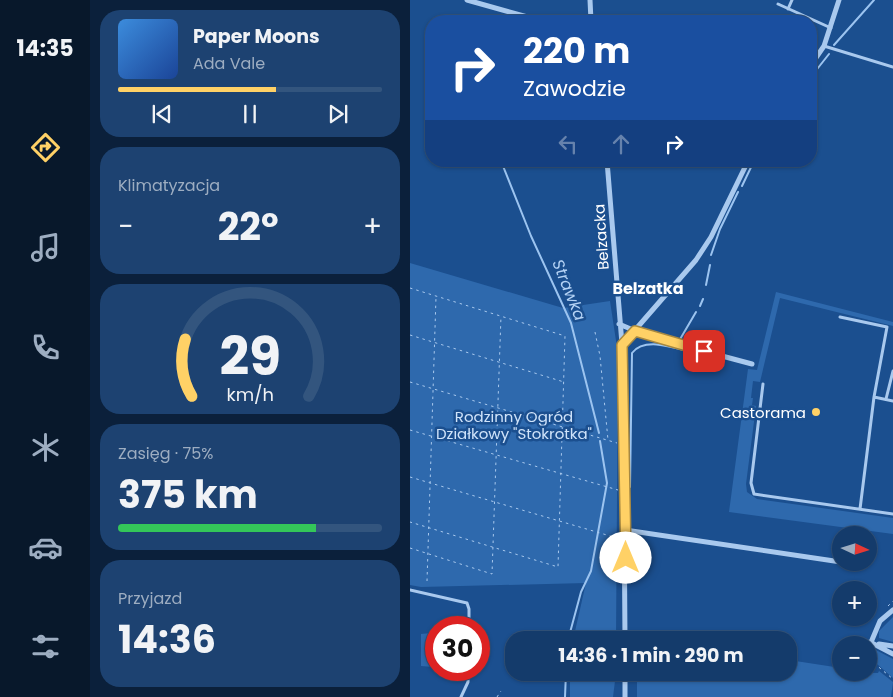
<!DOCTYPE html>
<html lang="pl">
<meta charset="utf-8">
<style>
:root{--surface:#143b6b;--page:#1d4271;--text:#f1f3f6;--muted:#9dadc1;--line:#33557e;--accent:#ffd166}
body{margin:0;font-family:Poppins,sans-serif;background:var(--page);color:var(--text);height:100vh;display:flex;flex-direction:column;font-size:19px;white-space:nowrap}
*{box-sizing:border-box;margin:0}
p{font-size:16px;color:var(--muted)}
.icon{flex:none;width:28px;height:28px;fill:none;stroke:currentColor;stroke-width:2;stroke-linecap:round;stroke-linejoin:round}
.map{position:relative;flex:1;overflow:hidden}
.details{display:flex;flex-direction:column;gap:10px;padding:10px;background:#0b203b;width:320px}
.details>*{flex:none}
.top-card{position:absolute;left:15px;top:15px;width:392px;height:152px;border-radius:20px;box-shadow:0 1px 4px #0004,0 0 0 1px var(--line);background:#1a4fa0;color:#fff;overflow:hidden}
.needle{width:32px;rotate:94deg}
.fabs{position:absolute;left:422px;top:526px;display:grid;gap:10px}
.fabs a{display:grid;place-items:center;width:45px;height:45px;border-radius:50%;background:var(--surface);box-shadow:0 1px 4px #0004,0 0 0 1px var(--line);font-size:25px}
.speed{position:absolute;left:15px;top:616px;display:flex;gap:10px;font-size:25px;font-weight:700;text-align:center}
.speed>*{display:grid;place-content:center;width:65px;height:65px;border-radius:50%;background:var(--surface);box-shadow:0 1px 4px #0004,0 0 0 1px var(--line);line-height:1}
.speed .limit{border:8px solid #d22;background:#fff;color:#111}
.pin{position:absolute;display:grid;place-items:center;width:42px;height:42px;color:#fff;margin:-21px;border-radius:10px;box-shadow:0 2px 8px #0006}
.me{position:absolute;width:55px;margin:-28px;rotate:0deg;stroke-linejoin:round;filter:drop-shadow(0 0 4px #0008)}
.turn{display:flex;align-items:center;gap:18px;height:105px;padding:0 15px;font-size:22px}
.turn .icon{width:65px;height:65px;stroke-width:2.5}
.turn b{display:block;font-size:35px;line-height:42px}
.lanes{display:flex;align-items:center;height:48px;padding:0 15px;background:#0003;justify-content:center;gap:25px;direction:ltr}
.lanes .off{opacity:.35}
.big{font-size:38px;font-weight:700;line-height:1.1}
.details .card{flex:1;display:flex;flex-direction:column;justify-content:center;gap:8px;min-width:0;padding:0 18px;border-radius:20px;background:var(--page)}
.details .dial{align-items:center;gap:0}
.dial svg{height:130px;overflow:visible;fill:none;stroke:var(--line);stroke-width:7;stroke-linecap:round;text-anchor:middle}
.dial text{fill:var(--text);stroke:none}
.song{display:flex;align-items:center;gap:15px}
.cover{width:60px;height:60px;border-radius:8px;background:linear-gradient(135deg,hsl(210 70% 55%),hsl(220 70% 35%))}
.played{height:5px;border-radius:2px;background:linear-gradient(90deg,var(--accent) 60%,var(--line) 60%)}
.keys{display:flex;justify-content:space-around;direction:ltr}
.heat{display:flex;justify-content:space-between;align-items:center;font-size:28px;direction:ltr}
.charge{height:8px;border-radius:4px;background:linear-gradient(90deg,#34c759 75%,var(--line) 0)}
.trip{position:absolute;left:95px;top:631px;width:292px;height:50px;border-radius:20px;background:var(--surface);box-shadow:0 1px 4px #0004,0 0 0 1px var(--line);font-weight:700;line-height:50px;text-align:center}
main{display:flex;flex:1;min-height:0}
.tab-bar{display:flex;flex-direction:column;width:90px;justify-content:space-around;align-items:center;background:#08182b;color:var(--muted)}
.tab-bar .icon{width:35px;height:35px}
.tab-bar .on{color:var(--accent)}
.tab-bar b{font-size:22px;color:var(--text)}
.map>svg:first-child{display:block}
</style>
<main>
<nav class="tab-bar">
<b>14:35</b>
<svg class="icon on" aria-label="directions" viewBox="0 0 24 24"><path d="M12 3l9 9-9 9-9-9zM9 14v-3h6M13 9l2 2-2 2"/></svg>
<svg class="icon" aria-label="music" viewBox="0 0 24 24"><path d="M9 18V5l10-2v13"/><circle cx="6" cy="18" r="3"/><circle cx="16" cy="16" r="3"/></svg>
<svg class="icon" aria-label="phone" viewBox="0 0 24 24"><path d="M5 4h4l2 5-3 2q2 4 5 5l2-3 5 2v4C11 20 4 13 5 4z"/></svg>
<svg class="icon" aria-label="climate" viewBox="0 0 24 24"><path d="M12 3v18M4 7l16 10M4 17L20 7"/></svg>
<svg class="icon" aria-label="car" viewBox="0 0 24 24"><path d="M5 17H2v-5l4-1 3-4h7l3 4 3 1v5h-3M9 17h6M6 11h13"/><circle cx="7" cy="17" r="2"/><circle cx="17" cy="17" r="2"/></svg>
<svg class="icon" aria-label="filters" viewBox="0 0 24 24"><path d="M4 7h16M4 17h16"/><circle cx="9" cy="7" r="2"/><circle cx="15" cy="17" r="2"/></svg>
</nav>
<section class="details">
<div class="card">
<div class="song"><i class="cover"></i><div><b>Paper Moons</b><p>Ada Vale</p></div></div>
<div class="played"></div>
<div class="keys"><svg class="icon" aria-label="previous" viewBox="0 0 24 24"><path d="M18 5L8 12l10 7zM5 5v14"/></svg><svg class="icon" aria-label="pause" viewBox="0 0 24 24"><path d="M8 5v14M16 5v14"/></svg><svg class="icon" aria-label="next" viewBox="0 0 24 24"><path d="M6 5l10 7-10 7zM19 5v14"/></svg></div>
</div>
<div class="card"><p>Klimatyzacja</p>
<div class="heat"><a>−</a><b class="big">22°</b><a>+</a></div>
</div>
<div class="card dial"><svg viewBox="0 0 100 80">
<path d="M14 69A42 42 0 1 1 86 69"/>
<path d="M14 69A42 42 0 0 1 10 34" stroke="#ffd166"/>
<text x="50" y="56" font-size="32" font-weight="700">29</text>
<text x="50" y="72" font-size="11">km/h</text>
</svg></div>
<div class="card"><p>Zasięg · 75%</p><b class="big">375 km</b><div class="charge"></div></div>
<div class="card"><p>Przyjazd</p><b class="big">14:36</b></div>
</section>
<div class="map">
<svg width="483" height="697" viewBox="0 0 483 697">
<rect width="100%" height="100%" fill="#1b4f8f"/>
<path fill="#2e69ad" d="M0 263 153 308 200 301 208 354 206 640H163L176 583 11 587 0 585Z
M366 292 483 322V326L370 298 350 382 343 381 341 398H343L342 405 346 406 336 484 337 492 347 499 483 518V534L319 512 338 369 347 370Z
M483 617V642L469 638V631Z
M21 633 23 667 11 666V634Z
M464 649 483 659V678L459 657Z
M379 660 431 668V672L468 673 469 671 483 682 481 697H227V673L379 672Z
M160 673H206L203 697H160Z"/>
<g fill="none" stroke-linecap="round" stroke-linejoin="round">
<path stroke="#9cc4f0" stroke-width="2" d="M85 21 86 16
M424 45 464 0
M404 73 419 54
M91 161 121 236 161 323 189 433
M332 186 344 161
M301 255 310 229 328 192
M296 285 300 265
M290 306 293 299
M269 341 286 312
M220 487 222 353C236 335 270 350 288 354
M158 640 171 592 181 571 197 483 190 441
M155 697 156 672"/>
<path stroke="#a9c9ee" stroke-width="1" stroke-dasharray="2.5 4" stroke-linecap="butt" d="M0 288 155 336 148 567 0 522
M185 332 190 356 198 440
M0 335 154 382
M0 382 207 443
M0 430 208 490
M0 477 207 538
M0 548 82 574 91 316
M17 581 26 297
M478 606 483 601
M459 659 483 679
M87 697 91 691"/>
<path stroke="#a9c9ee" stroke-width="3" d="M368 4 421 28
M378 9 382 0
M414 46 483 67
M430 317 477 327 464 397 450 509
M353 384 341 483 344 494 483 514
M464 397 483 401
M476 399 483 371
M0 590 57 603 59 609V628
M51 697 58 682V670"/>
<path stroke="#a9c9ee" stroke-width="5" d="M57 0 132 21
M180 0 181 21
M401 65 414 46 429 0
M197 161 213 356 215 640
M209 324 237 336 342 364
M212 345 286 260 301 237 338 161
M215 530 431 562
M460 642 483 654
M469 644 483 646
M459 647 470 621 483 610
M215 672V697"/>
</g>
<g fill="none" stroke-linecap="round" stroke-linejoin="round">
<defs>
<path id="route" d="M216 558 212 345 225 331 294 351"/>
</defs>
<use href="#route" stroke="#a68842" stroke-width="12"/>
<use href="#route" stroke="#ffd166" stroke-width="9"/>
</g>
<circle fill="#ffd166" stroke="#1b4f8f" stroke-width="2" cx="406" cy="412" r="5"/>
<g text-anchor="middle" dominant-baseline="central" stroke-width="5" stroke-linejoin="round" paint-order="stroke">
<g font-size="15" fill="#fff" stroke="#1b4f8f">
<text transform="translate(191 237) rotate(-94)">Belzacka</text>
</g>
<g font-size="15" fill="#fff" stroke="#1b4f8f" text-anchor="end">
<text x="396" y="412">Castorama</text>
</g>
<g font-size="15" fill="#cfe3fa" stroke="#1b4f8f">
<text x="104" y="416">Rodzinny Ogród<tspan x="104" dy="17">Działkowy "Stokrotka"</tspan></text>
</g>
<g font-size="16" font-weight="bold" fill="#fff" stroke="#1b4f8f">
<text x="238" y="288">Belzatka</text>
</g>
<g font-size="16" font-style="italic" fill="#b5d3f5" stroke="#1b4f8f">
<text transform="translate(159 290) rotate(68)">Strawka</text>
</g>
</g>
</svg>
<div class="fabs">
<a><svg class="needle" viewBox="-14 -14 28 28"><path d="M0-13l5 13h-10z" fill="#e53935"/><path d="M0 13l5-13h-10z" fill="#9dadc1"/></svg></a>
<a>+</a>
<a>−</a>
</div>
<div class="speed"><div class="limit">30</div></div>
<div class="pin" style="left:294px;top:351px;background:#d93025"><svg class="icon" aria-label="arrive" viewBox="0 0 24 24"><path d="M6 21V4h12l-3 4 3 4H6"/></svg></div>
<svg class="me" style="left:216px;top:558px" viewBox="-20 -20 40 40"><circle r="19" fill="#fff"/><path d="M0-13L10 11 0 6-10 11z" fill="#ffd166"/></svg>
<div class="trip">14:36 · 1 min · 290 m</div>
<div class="top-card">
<div class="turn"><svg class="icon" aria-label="right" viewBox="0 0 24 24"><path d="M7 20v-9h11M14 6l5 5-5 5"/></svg><div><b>220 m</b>Zawodzie</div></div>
<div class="lanes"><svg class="icon off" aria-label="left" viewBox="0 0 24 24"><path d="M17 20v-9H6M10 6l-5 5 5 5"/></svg><svg class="icon off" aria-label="ahead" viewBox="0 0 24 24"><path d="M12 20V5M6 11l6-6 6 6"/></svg><svg class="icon" aria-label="right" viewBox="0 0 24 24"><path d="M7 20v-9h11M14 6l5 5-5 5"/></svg></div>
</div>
</div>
</main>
